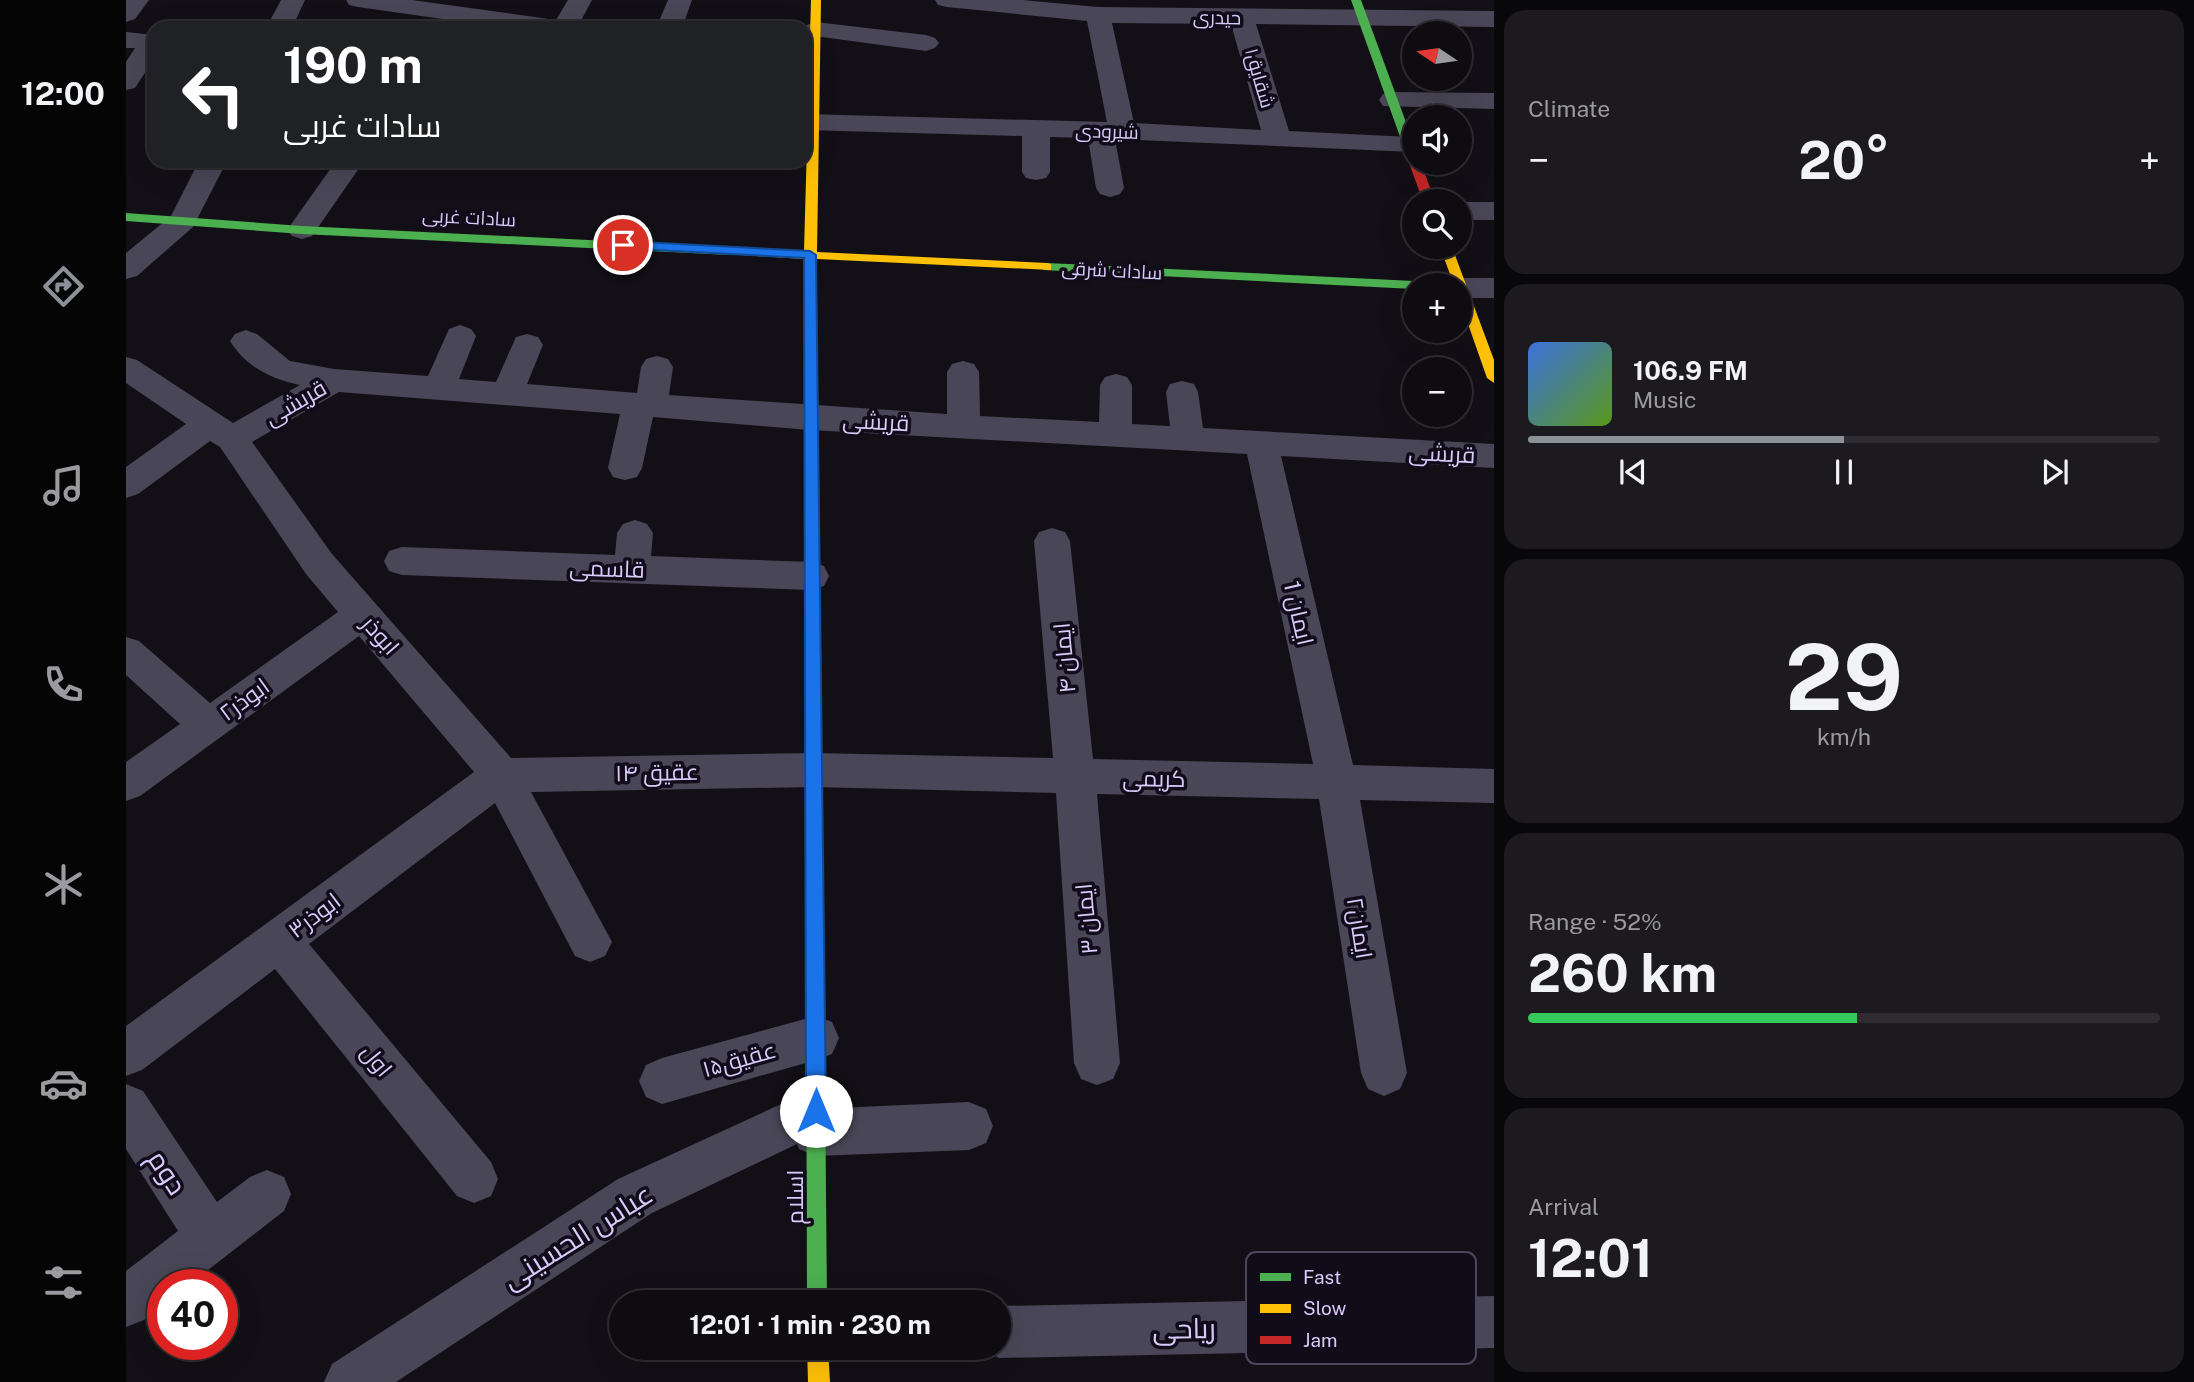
<!DOCTYPE html>
<meta charset="utf-8">
<style>
:root{--surface:#0e0c10;--page:#1c1a1e;--text:#f1f3f6;--muted:#9b9b9f;--line:#2e2c30;--accent:#8c9099}
body{margin:0;font-family:"Public Sans",Cairo,sans-serif;background:var(--page);color:var(--text);height:100vh;display:flex;flex-direction:column;font-size:26px;white-space:nowrap}
*{box-sizing:border-box;margin:0}
p{font-size:23px;color:var(--muted)}
.icon{flex:none;width:38px;height:38px;fill:none;stroke:currentColor;stroke-width:2;stroke-linecap:round;stroke-linejoin:round}
.map{position:relative;flex:1;overflow:hidden}
.side{display:flex;flex-direction:column;gap:10px;padding:10px;background:#080709;width:700px}
.side>*{flex:none}
.banner{position:absolute;left:21px;top:21px;width:665px;height:147px;border-radius:21px;box-shadow:0 7px 28px #0002,0 0 0 2px var(--line);background:#202124;color:#fff;overflow:hidden}
.needle{width:46px;rotate:283deg}
.fabs{position:absolute;left:1276px;top:21px;display:grid;gap:14px}
.fabs a{display:grid;place-items:center;width:70px;height:70px;border-radius:50%;background:var(--surface);box-shadow:0 7px 28px #0002,0 0 0 2px var(--line);font-size:35px}
.speed{position:absolute;left:21px;top:1269px;display:flex;gap:14px;font-size:35px;font-weight:700;text-align:center}
.speed>*{display:grid;place-content:center;width:91px;height:91px;border-radius:50%;background:var(--surface);box-shadow:0 7px 28px #0002,0 0 0 2px var(--line);line-height:1}
.speed .limit{border:10px solid #d22;background:#fff;color:#111}
.pin{position:absolute;display:grid;place-items:center;width:60px;height:60px;color:#fff;margin:-30px;border:4px solid #fff;border-radius:50%;box-shadow:0 2px 7px #0007}
.me{position:absolute;width:77px;margin:-38px;rotate:0deg;stroke-linejoin:round;filter:drop-shadow(0 0 5px #0008)}
.turn{display:flex;align-items:center;gap:24px;height:147px;padding:0 21px;font-size:32px}
.turn .icon{width:91px;height:91px;stroke-width:2.5}
.turn b{display:block;font-size:49px;line-height:60px}
.big{font-size:52px;font-weight:700;line-height:1.1}
.side .card{flex:1;display:flex;flex-direction:column;justify-content:center;gap:10px;min-width:0;padding:0 24px;border-radius:21px;background:var(--page)}
.side .dial{align-items:center;gap:0}
.dial b{font-size:91px;line-height:1}
.song{display:flex;align-items:center;gap:21px}
.cover{width:84px;height:84px;border-radius:10px;background:linear-gradient(135deg,hsl(220 70% 55%),hsl(90 70% 35%))}
.played{height:7px;border-radius:4px;background:linear-gradient(90deg,var(--accent) 50%,var(--line) 50%)}
.keys{display:flex;justify-content:space-around;direction:ltr}
.heat{display:flex;justify-content:space-between;align-items:center;font-size:38px;direction:ltr}
.charge{height:10px;border-radius:5px;background:linear-gradient(90deg,#34c759 52%,var(--line) 0)}
.trip{position:absolute;left:483px;top:1290px;width:402px;height:70px;border-radius:35px;background:var(--surface);box-shadow:0 7px 28px #0002,0 0 0 2px var(--line);font-weight:700;line-height:70px;text-align:center}
main{display:flex;flex:1;min-height:0}
.dock{display:flex;flex-direction:column;width:126px;justify-content:space-around;align-items:center;background:#060506;color:var(--muted)}
.dock .icon{width:49px;height:49px}
.dock .current{color:var(--accent)}
.dock b{font-size:32px;color:var(--text)}
.map>svg:first-child{display:block}
</style>
<main>
<nav class="dock">
<b>12:00</b>
<svg class="icon current" aria-label="directions" viewBox="0 0 24 24"><path d="M12 3l9 9-9 9-9-9zM9 14v-3h6M13 9l2 2-2 2"/></svg>
<svg class="icon" aria-label="music" viewBox="0 0 24 24"><path d="M9 18V5l10-2v13"/><circle cx="6" cy="18" r="3"/><circle cx="16" cy="16" r="3"/></svg>
<svg class="icon" aria-label="phone" viewBox="0 0 24 24"><path d="M5 4h4l2 5-3 2q2 4 5 5l2-3 5 2v4C11 20 4 13 5 4z"/></svg>
<svg class="icon" aria-label="climate" viewBox="0 0 24 24"><path d="M12 3v18M4 7l16 10M4 17L20 7"/></svg>
<svg class="icon" aria-label="car" viewBox="0 0 24 24"><path d="M5 17H2v-5l4-1 3-4h7l3 4 3 1v5h-3M9 17h6M6 11h13"/><circle cx="7" cy="17" r="2"/><circle cx="17" cy="17" r="2"/></svg>
<svg class="icon" aria-label="filters" viewBox="0 0 24 24"><path d="M4 7h16M4 17h16"/><circle cx="9" cy="7" r="2"/><circle cx="15" cy="17" r="2"/></svg>
</nav>
<div class="map">
<svg width="1368" height="1382" viewBox="0 0 1368 1382">
<rect width="100%" height="100%" fill="#121016"/>
<g fill="none" stroke-linecap="round" stroke-linejoin="round">
<path fill="#494657" fill-rule="evenodd" d="M0 0H23L9 19 0 22Z
M155 0H179L166 28H140Z
M220 0H286L430 20 442 0H466L451 28H380L232 7 223 5Z
M542 0H566L556 28H530Z
M809 0H896L972 7 1368 11V27L1130 24 1163 131 1283 137 1288 138V152L989 139 998 188 994 194 984 197 974 194 970 188 962 138 924 137V172L920 178 910 180 900 178 896 172V136L679 130V114L981 122 961 21 821 7 812 5ZM986 23 1105 24 1135 130 1008 123Z
M690 22 800 35 809 38 813 43 809 48 800 51 681 35 679 28 681 25Z
M0 32 28 35V59L9 88 0 90V62L9 48H0Z
M1266 92 1368 93V109L1257 106 1253 100 1257 94Z
M73 161H101L67 227 11 276 0 279V253L45 216Z
M210 161H238L186 236 176 239 166 236 161 230Z
M1334 202H1368V220H1334Z
M1334 278H1368V298H1334V285H1321L1323 281Z
M334 325 345 329 350 336 333 379 370 382 390 337 401 334 412 337 417 345 401 384 511 393 515 367 520 359 531 356 542 359 547 367 543 395 821 414V372L826 364 837 361 848 364 853 372 854 416 973 422 974 385 979 377 990 374 1001 377 1006 385V424L1044 426 1040 392 1044 384 1056 381 1068 384 1072 392 1077 428 1368 444V468L1155 456 1227 765 1368 769V803L1234 800 1281 1073 1274 1089 1258 1096 1242 1089 1235 1073 1193 799 971 794 994 1063 987 1079 971 1085 955 1079 948 1063 930 793 687 787 405 792 486 942 479 956 464 962 449 956 369 803 183 944 365 1162 372 1179 365 1196 348 1203 331 1196 149 969 16 1070 0 1076V1026L348 772 233 636 14 796 0 801V762L54 724 0 675V637L13 641 84 703 212 612 180 574 94 447 84 441 12 494 0 498V467L60 424 0 383V357L11 360 107 423 174 385C145 379 120 367 104 341L109 334 120 330 131 334 164 361 208 369 302 376 323 329ZM213 392 494 414 482 468 487 477 499 480 511 477 516 468 527 417 684 430 1121 454 1187 764 967 759 944 541 939 532 926 528 913 532 908 541 927 758 687 753 385 758 206 554 126 442Z
M509 520 521 524 527 533 525 556 685 562 698 566 703 576 698 586 685 590 276 575 263 571 258 561 263 551 276 547 489 555 491 533 497 524Z
M690 1016 706 1022 713 1038 706 1054 690 1060 536 1104 520 1097 513 1081 520 1065 536 1058Z
M0 1084 17 1091 91 1202 124 1177 141 1170 158 1177 165 1194 158 1211 64 1284H37V1305L18 1320 0 1327V1271L52 1231 0 1149Z
M690 1088 707 1094 712 1108 843 1102 860 1109 867 1126 860 1143 843 1150 690 1156 673 1149 671 1144 526 1213 270 1382H198L206 1364 492 1179Z
M1368 1296V1348L873 1358 854 1348H873V1306Z"/>
<path fill="#4caf50" fill-rule="evenodd" d="M1225 0H1235L1288 144V162L1282 159Z
M0 213 176 226 604 247 610 251 604 255 176 234 0 221Z
M921 263 1288 281 1294 285H1288V289L917 270V264Z
M687 642 692 644 695 648 701 1302H681L679 648 682 644Z"/>
<path fill="#ffc107" fill-rule="evenodd" d="M685 0H695L691 252 921 263 925 264V270L691 259 690 277 684 281 678 277V259L600 254V248L604 247 678 251Z
M1314 247H1326L1368 360V383L1361 378 1334 301V285H1328Z
M681 1348H702L704 1382H682Z"/>
<path fill="#c62828" fill-rule="evenodd" d="M1288 160V163H1295L1309 201H1297L1283 163Z
M684 273 690 277 695 648 692 652H682L679 648 678 277Z"/>
</g>
<path fill="#1a73e8" stroke="#114b97" stroke-width="2" d="M497 241 684 251 690 255 700 1111 697 1118 690 1121 683 1118 680 1111 678 258 492 248V243Z"/>
<g text-anchor="middle" dominant-baseline="central" stroke-width="7" stroke-linejoin="round" paint-order="stroke">
<g font-size="19" fill="#d9cafa" stroke="#110c1a">
<text transform="translate(1091 17) rotate(1)">حیدری</text>
<text transform="translate(1134 78) rotate(74)">شقایق۱</text>
<text transform="translate(981 131) rotate(2)">شیرودی</text>
<text transform="translate(343 217) rotate(3)">سادات غربی</text>
<text transform="translate(986 270) rotate(3)">سادات شرقی</text>
</g>
<g font-size="23" fill="#d9cafa" stroke="#110c1a">
<text transform="translate(169 402) rotate(-30)">قریشی</text>
<text transform="translate(750 421) rotate(3)">قریشی</text>
<text transform="translate(1316 453) rotate(3)">قریشی</text>
<text transform="translate(481 568) rotate(2)">قاسمی</text>
<text transform="translate(1173 613) rotate(77)">ایمان 1</text>
<text transform="translate(255 635) rotate(49)">ابوذر</text>
<text transform="translate(938 658) rotate(-95)">ایمان ۴</text>
<text transform="translate(118 699) rotate(-36)">ابوذر۲</text>
<text transform="translate(531 772) rotate(-1)">عقیق ۱۴</text>
<text transform="translate(1028 778) rotate(1)">کریمی</text>
<text transform="translate(188 915) rotate(-37)">ابوذر۳</text>
<text transform="translate(960 919) rotate(-95)">ایمان ۳</text>
<text transform="translate(1234 928) rotate(81)">ایمان۲</text>
<text transform="translate(613 1059) rotate(-16)">عقیق۱۵</text>
<text transform="translate(251 1060) rotate(51)">اول</text>
<text transform="translate(668 1197) rotate(-90)">اسلام</text>
</g>
<g font-size="28" fill="#d9cafa" stroke="#110c1a">
<text transform="translate(42 1172) rotate(57)">دوم</text>
<text transform="translate(451 1236) rotate(-32)">عباس الحسینی</text>
<text transform="translate(1058 1328) rotate(-1)">ریاحی</text>
</g>
</g>
<rect x="1120" y="1252" width="230" height="112" rx="10" fill="#110c1a" stroke="#4d455d" stroke-width="2"/>
<rect x="1134" y="1273" width="31" height="8" fill="#4caf50"/>
<rect x="1134" y="1304" width="31" height="9" fill="#ffc107"/>
<rect x="1134" y="1336" width="31" height="8" fill="#c62828"/>
<g font-size="19" fill="#d9cafa">
<text x="1177" y="1284">Fast</text>
<text x="1177" y="1315">Slow</text>
<text x="1177" y="1347">Jam</text>
</g>
</svg>
<div class="fabs">
<a><svg class="needle" viewBox="-14 -14 28 28"><path d="M0-13l5 13h-10z" fill="#e53935"/><path d="M0 13l5-13h-10z" fill="#9b9b9f"/></svg></a>
<a><svg class="icon" aria-label="sound" viewBox="0 0 24 24"><path d="M4 9h4l5-4v14l-5-4H4zM17 9q2 3 0 6"/></svg></a>
<a><svg class="icon" aria-label="search" viewBox="0 0 24 24"><circle cx="10" cy="10" r="6"/><path d="M15 15l6 6"/></svg></a>
<a>+</a>
<a>−</a>
</div>
<div class="speed"><div class="limit">40</div></div>
<div class="pin" style="left:497px;top:245px;background:#d93025"><svg class="icon" aria-label="arrive" viewBox="0 0 24 24"><path d="M6 21V4h12l-3 4 3 4H6"/></svg></div>
<svg class="me" style="left:690px;top:1111px" viewBox="-20 -20 40 40"><circle r="19" fill="#fff"/><path d="M0-13L10 11 0 6-10 11z" fill="#1a73e8"/></svg>
<div class="trip">12:01 · 1 min · 230 m</div>
<div class="banner">
<div class="turn"><svg class="icon" aria-label="left" viewBox="0 0 24 24"><path d="M17 20v-9H6M10 6l-5 5 5 5"/></svg><div><b>190 m</b>سادات غربی</div></div>
</div>
</div>
<section class="side">
<div class="card"><p>Climate</p>
<div class="heat"><a>−</a><b class="big">20°</b><a>+</a></div>
</div>
<div class="card">
<div class="song"><i class="cover"></i><div><b>106.9 FM</b><p>Music</p></div></div>
<div class="played"></div>
<div class="keys"><svg class="icon" aria-label="previous" viewBox="0 0 24 24"><path d="M18 5L8 12l10 7zM5 5v14"/></svg><svg class="icon" aria-label="pause" viewBox="0 0 24 24"><path d="M8 5v14M16 5v14"/></svg><svg class="icon" aria-label="next" viewBox="0 0 24 24"><path d="M6 5l10 7-10 7zM19 5v14"/></svg></div>
</div>
<div class="card dial"><b>29</b><p>km/h</p></div>
<div class="card"><p>Range · 52%</p><b class="big">260 km</b><div class="charge"></div></div>
<div class="card"><p>Arrival</p><b class="big">12:01</b></div>
</section>
</main>
